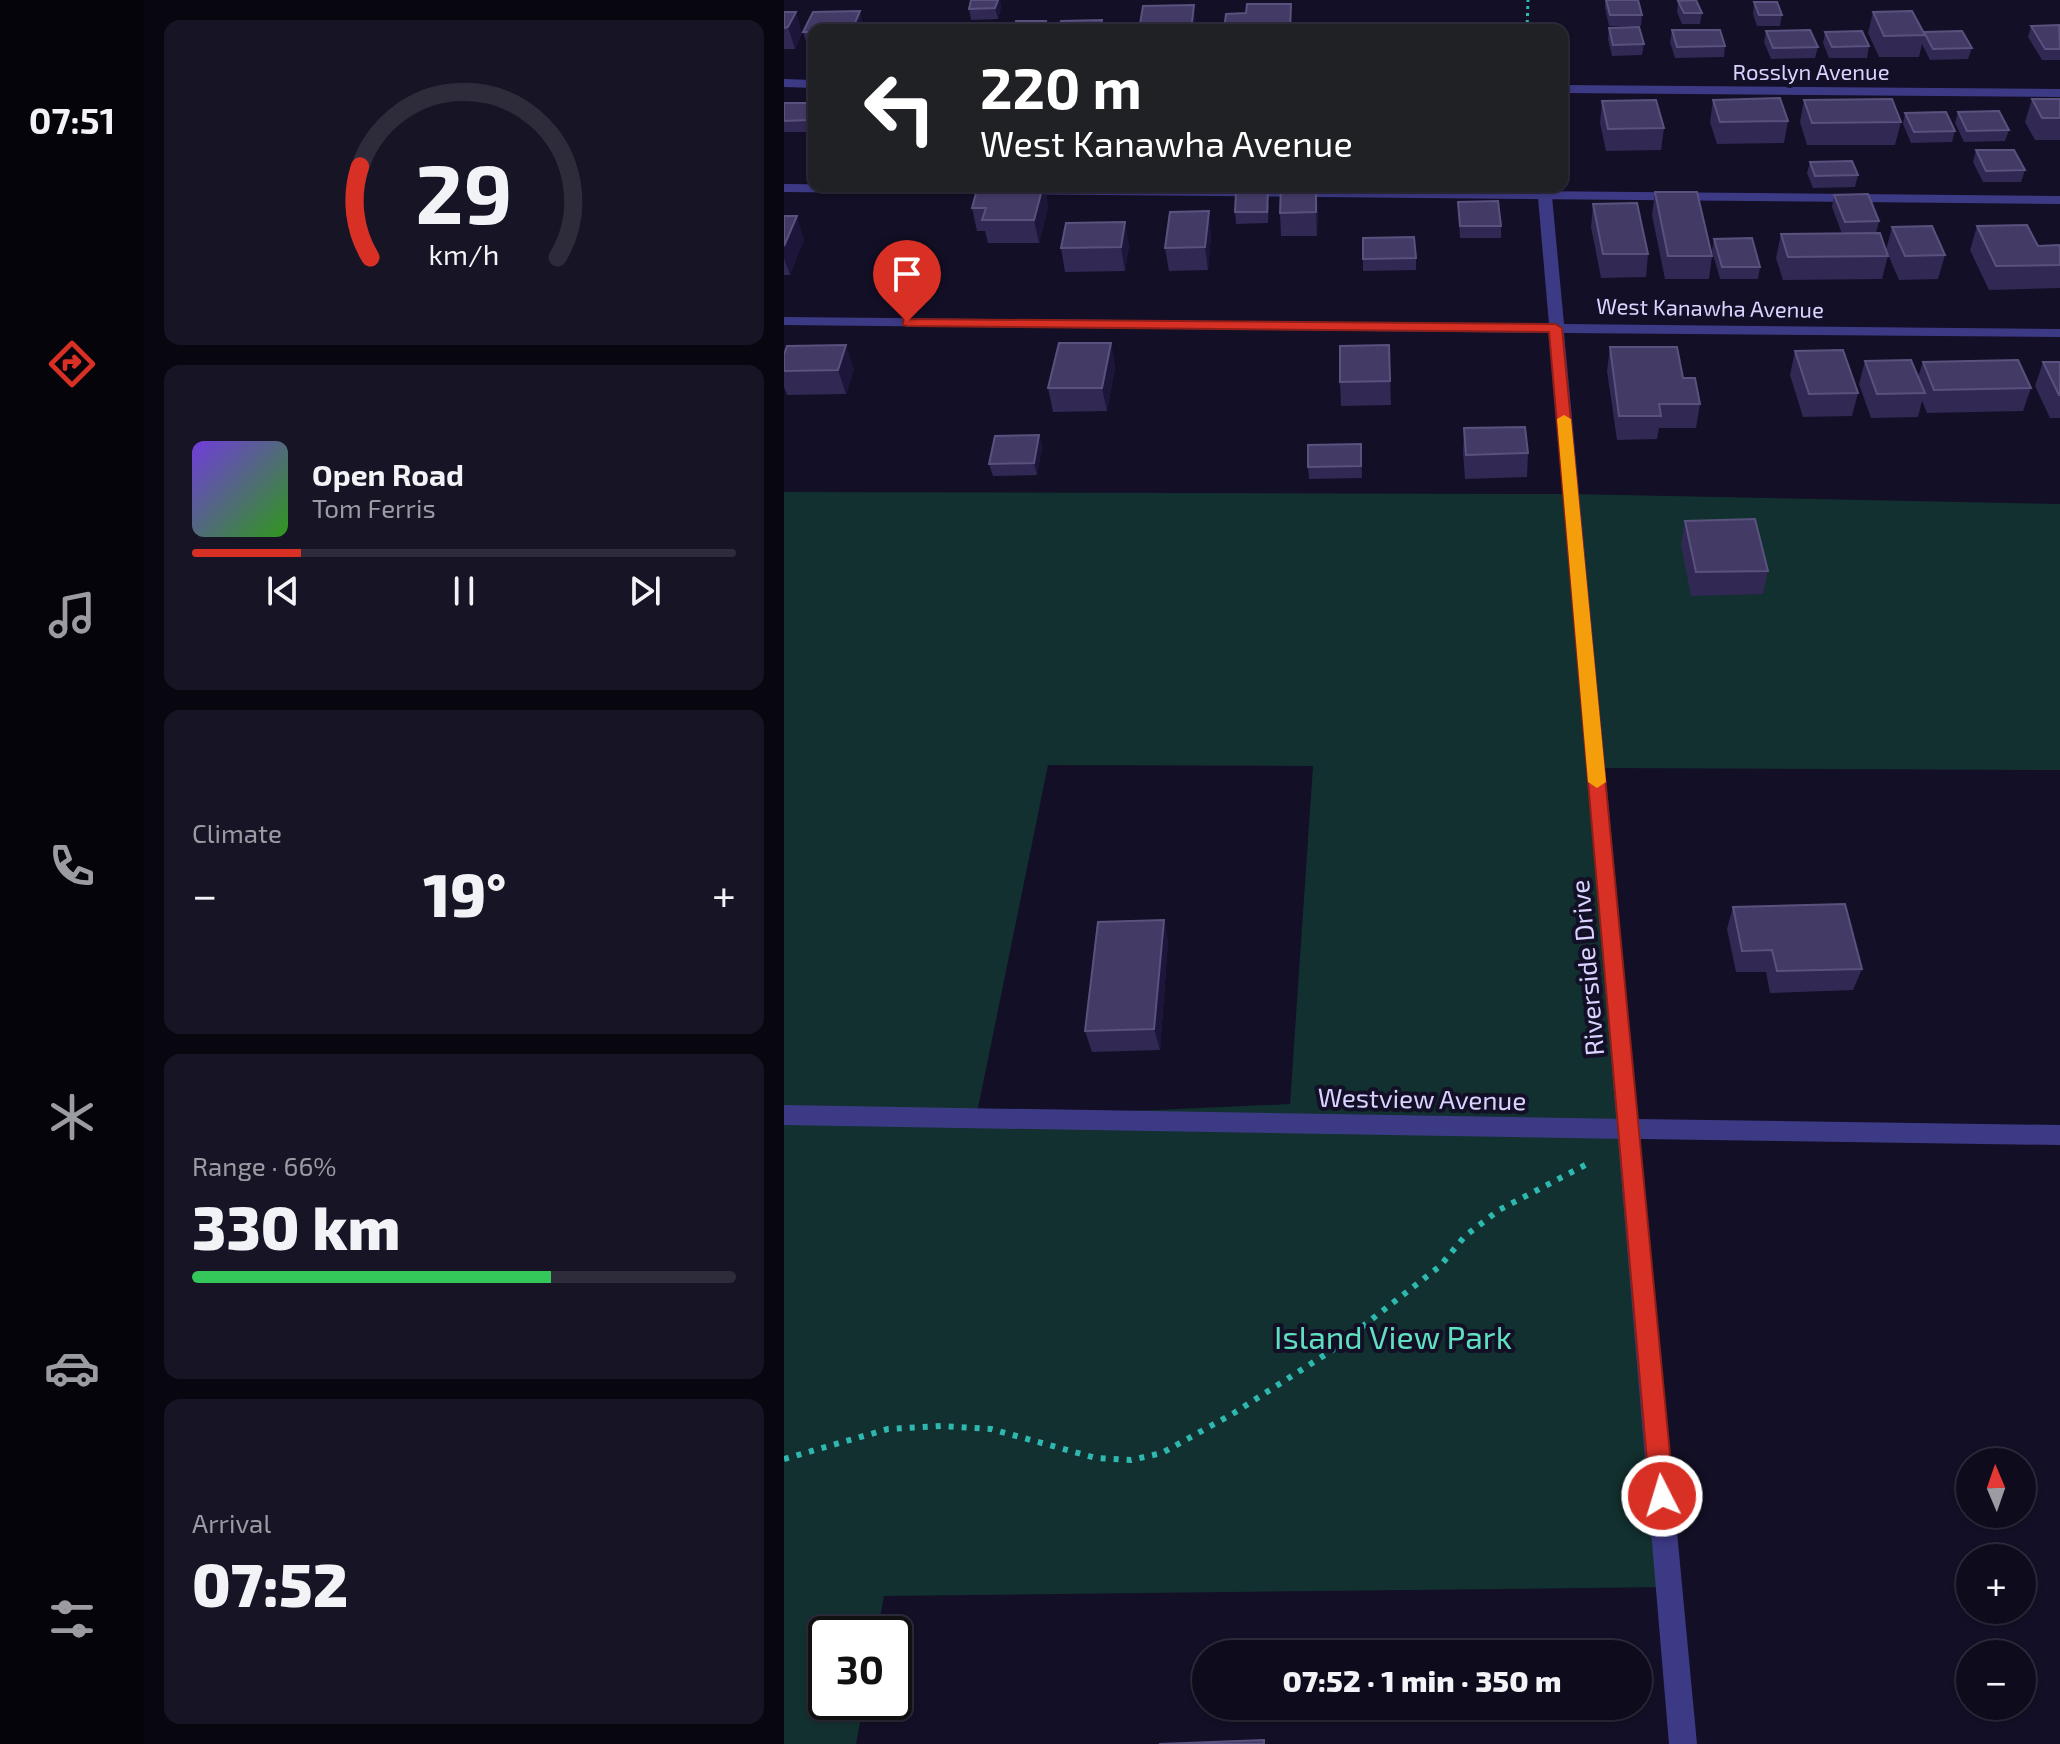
<!DOCTYPE html>
<meta charset="utf-8">
<style>
:root{--surface:#0e0b1c;--page:#171425;--text:#f1f3f6;--muted:#9b9ba3;--line:#2e2b3b;--accent:#d93025}
body{margin:0;font-family:"Exo 2",sans-serif;background:var(--page);color:var(--text);height:100vh;display:flex;flex-direction:column;font-size:30px;white-space:nowrap}
*{box-sizing:border-box;margin:0}
p{font-size:26px;color:var(--muted)}
.icon{flex:none;width:44px;height:44px;fill:none;stroke:currentColor;stroke-width:2;stroke-linecap:round;stroke-linejoin:round}
.map{position:relative;flex:1;overflow:hidden}
.side{display:flex;flex-direction:column;gap:20px;padding:20px;background:#08060f;width:640px}
.side>*{flex:none}
.guide{position:absolute;left:24px;top:24px;width:760px;height:168px;border-radius:16px;box-shadow:0 2px 6px #0004,0 0 0 2px var(--line);background:#202124;color:#fff;overflow:hidden}
.needle{width:52px;rotate:358deg}
.tools{position:absolute;left:1172px;top:1448px;display:grid;gap:16px}
.tools a{display:grid;place-items:center;width:80px;height:80px;border-radius:50%;background:var(--surface);box-shadow:0 2px 6px #0004,0 0 0 2px var(--line);font-size:40px}
.speed{position:absolute;left:24px;top:1616px;display:flex;gap:16px;font-size:40px;font-weight:700;text-align:center}
.speed>*{display:grid;place-content:center;width:104px;height:104px;border-radius:50%;background:var(--surface);box-shadow:0 2px 6px #0004,0 0 0 2px var(--line);line-height:1}
.speed .limit{border:4px solid #111;border-radius:12px;background:#fff;color:#111}
.pin{position:absolute;display:grid;place-items:center;width:68px;height:68px;color:#fff;margin:-82px -34px;border-radius:50% 50% 50% 0;rotate:-45deg;box-shadow:0 0 8px #0007}
.pin .icon{rotate:45deg}
.me{position:absolute;width:88px;margin:-44px;rotate:355deg;stroke-linejoin:round;filter:drop-shadow(0 0 6px #0008)}
.turn{display:flex;align-items:center;gap:28px;height:168px;padding:0 40px;font-size:36px}
.turn .icon{width:104px;height:104px;stroke-width:2.5}
.turn b{display:block;font-size:56px;line-height:68px}
.big{font-size:60px;font-weight:800;line-height:1.1}
.side .widget{flex:1;display:flex;flex-direction:column;justify-content:center;gap:12px;min-width:0;padding:0 28px;border-radius:16px;background:var(--page)}
.side .dial{align-items:center;gap:0}
.dial svg{height:208px;overflow:visible;fill:none;stroke:var(--line);stroke-width:7;stroke-linecap:round;text-anchor:middle}
.dial text{fill:var(--text);stroke:none}
.song{display:flex;align-items:center;gap:24px}
.cover{width:96px;height:96px;border-radius:12px;background:linear-gradient(135deg,hsl(260 70% 55%),hsl(110 70% 35%))}
.played{height:8px;border-radius:4px;background:linear-gradient(90deg,var(--accent) 20%,var(--line) 20%)}
.keys{display:flex;justify-content:space-around;direction:ltr}
.heat{display:flex;justify-content:space-between;align-items:center;font-size:44px;direction:ltr}
.charge{height:12px;border-radius:6px;background:linear-gradient(90deg,#34c759 66%,var(--line) 0)}
.trip{position:absolute;left:408px;top:1640px;width:460px;height:80px;border-radius:40px;background:var(--surface);box-shadow:0 2px 6px #0004,0 0 0 2px var(--line);font-weight:800;line-height:80px;text-align:center}
main{display:flex;flex:1;min-height:0}
.tab-bar{display:flex;flex-direction:column;width:144px;justify-content:space-around;align-items:center;background:#06040b;color:var(--muted)}
.tab-bar .icon{width:56px;height:56px}
.tab-bar .selected{color:var(--accent)}
.tab-bar b{font-size:36px;color:var(--text)}
.map>svg:first-child{display:block}
</style>
<main>
<nav class="tab-bar">
<b>07:51</b>
<svg class="icon selected" aria-label="directions" viewBox="0 0 24 24"><path d="M12 3l9 9-9 9-9-9zM9 14v-3h6M13 9l2 2-2 2"/></svg>
<svg class="icon" aria-label="music" viewBox="0 0 24 24"><path d="M9 18V5l10-2v13"/><circle cx="6" cy="18" r="3"/><circle cx="16" cy="16" r="3"/></svg>
<svg class="icon" aria-label="phone" viewBox="0 0 24 24"><path d="M5 4h4l2 5-3 2q2 4 5 5l2-3 5 2v4C11 20 4 13 5 4z"/></svg>
<svg class="icon" aria-label="climate" viewBox="0 0 24 24"><path d="M12 3v18M4 7l16 10M4 17L20 7"/></svg>
<svg class="icon" aria-label="car" viewBox="0 0 24 24"><path d="M5 17H2v-5l4-1 3-4h7l3 4 3 1v5h-3M9 17h6M6 11h13"/><circle cx="7" cy="17" r="2"/><circle cx="17" cy="17" r="2"/></svg>
<svg class="icon" aria-label="filters" viewBox="0 0 24 24"><path d="M4 7h16M4 17h16"/><circle cx="9" cy="7" r="2"/><circle cx="15" cy="17" r="2"/></svg>
</nav>
<section class="side">
<div class="widget dial"><svg viewBox="0 0 100 80">
<path d="M14 69A42 42 0 1 1 86 69"/>
<path d="M14 69A42 42 0 0 1 10 34" stroke="#d93025"/>
<text x="50" y="56" font-size="32" font-weight="700">29</text>
<text x="50" y="72" font-size="11">km/h</text>
</svg></div>
<div class="widget">
<div class="song"><i class="cover"></i><div><b>Open Road</b><p>Tom Ferris</p></div></div>
<div class="played"></div>
<div class="keys"><svg class="icon" aria-label="previous" viewBox="0 0 24 24"><path d="M18 5L8 12l10 7zM5 5v14"/></svg><svg class="icon" aria-label="pause" viewBox="0 0 24 24"><path d="M8 5v14M16 5v14"/></svg><svg class="icon" aria-label="next" viewBox="0 0 24 24"><path d="M6 5l10 7-10 7zM19 5v14"/></svg></div>
</div>
<div class="widget"><p>Climate</p>
<div class="heat"><a>−</a><b class="big">19°</b><a>+</a></div>
</div>
<div class="widget"><p>Range · 66%</p><b class="big">330 km</b><div class="charge"></div></div>
<div class="widget"><p>Arrival</p><b class="big">07:52</b></div>
</section>
<div class="map">
<svg width="1276" height="1744" viewBox="0 0 1276 1744">
<rect width="100%" height="100%" fill="#130f26"/>
<path fill="#12302f" fill-rule="evenodd" d="M0 492 787 494 1276 504V770L813 768 886 1587 100 1596 93 1634H42V1702H80L72 1744H0ZM264 765 529 766 506 1104 192 1118Z"/>
<g fill="none" stroke-linecap="round" stroke-linejoin="round">
<path stroke="#2fb8b0" stroke-width="3" stroke-dasharray="3 4" stroke-linecap="butt" d="M743 30 744 0"/>
<path stroke="#2fb8b0" stroke-width="6" stroke-dasharray="5 8" stroke-linecap="butt" d="M0 1459 104 1429 158 1426 207 1429 312 1458 347 1460 378 1453 450 1413 547 1351 656 1266 681 1236 715 1210 805 1163"/>
<path fill="#3d3a85" fill-rule="evenodd" d="M0 184 1276 196V204L0 192Z
M0 1105 845 1119 853 1122 856 1129 853 1136 845 1139 0 1125Z"/>
<path fill="#3d3a85" fill-rule="evenodd" d="M0 79 30 80V88L0 87Z
M778 85 1276 89V97L778 93Z
M753 186H767L780 324 1276 329V337L780 333 854 1119 1276 1125V1145L856 1139 913 1744H885L766 333 0 325V317L765 324Z"/>
</g>
<path fill="#312854" d="M187 0H216L217 7 214 19 187 20 185 9Z
M821 0H854L858 15 857 26H825L821 8Z
M894 1 918 13 916 24H898L893 12Z
M970 2 998 15 996 26H973L969 14Z
M0 12 18 33 11 49H0Z
M1089 12 1140 33 1188 48 1184 59 1146 60 1138 44 1135 57H1095L1084 33Z
M1247 26H1276V60H1258L1244 37Z
M825 28 860 44 858 55 828 56 824 39Z
M30 30V54H26L19 32Z
M888 30 941 46 940 57 891 58 886 42Z
M982 31 1034 47 1031 58 987 59 980 42Z
M1041 32 1085 46 1083 58H1045L1039 43Z
M1248 99H1276V140H1251L1241 122Z
M929 100 1004 121 1000 143 933 144 926 122Z
M1020 100 1117 122 1111 145H1023L1016 122Z
M818 101 880 128 877 150 822 151 816 123Z
M0 103H30V123L26 132H0Z
M1174 112 1225 130 1221 141 1180 142 1171 123Z
M1121 113 1171 131 1168 142 1127 143 1119 124Z
M1192 150 1241 170 1237 182H1199L1189 162Z
M1026 162 1074 175 1071 187 1029 188 1023 173Z
M194 186H260L264 207 255 243H204L201 231H193L188 208Z
M626 186H683V187L626 188Z
M871 192 928 256 925 279H881L868 215Z
M1050 195 1095 221 1092 233 1104 256 1098 279 999 280 992 258 997 234H1058L1048 207Z
M674 202 717 226V238H676Z
M485 204 484 223 452 224 451 212Z
M534 204 533 236H497L496 213Z
M809 204 864 254 862 277 817 278 807 227Z
M0 216 20 239 6 275H0Z
M1193 226 1254 246 1276 247V288L1205 290 1186 250Z
M1108 227 1161 255 1154 279 1115 280 1102 250Z
M427 234 424 270 385 271 381 248Z
M579 238 632 258V270L579 271Z
M930 239 976 267 974 279H936L928 251Z
M345 245 341 271 281 272 277 248Z
M327 343 331 367 323 411 269 412 264 388Z
M605 345 607 405 557 406 556 382Z
M826 347 899 378 916 404 912 428H875L873 439 833 440 823 371Z
M1011 351 1074 393 1068 416 1019 417 1006 375Z
M0 355 70 369 62 394 3 395 0 387Z
M1081 361 1134 377 1139 362 1247 388 1239 411 1143 413 1138 401 1134 417 1087 418 1075 384Z
M1259 362H1276V418H1266L1251 386Z
M680 428 744 453 743 477 681 479 679 452Z
M255 435 258 447 253 475 209 476 205 464Z
M577 444 578 478 525 479 524 467Z
M901 521 984 571 979 594 907 596 897 545Z
M949 907 1078 969 1069 990 986 993 982 972H952L943 929Z
M380 920 384 942 376 1050 308 1052 301 1031Z"/>
<path fill="#1d163a" d="M214 0H216L217 7 214 19 211 8Z
M507 4 508 30H506Z
M410 5 412 30H407Z
M76 11 81 30H68Z
M12 12 18 33 11 49 4 27Z
M30 103V123L26 132 23 120Z
M259 186 264 207 255 243 250 220Z
M532 186 534 204 533 236 532 212Z
M425 211 427 234 424 270 421 247Z
M13 216 20 239 6 275 0 258V246Z
M341 222 345 245 341 271 337 247Z
M327 343 331 367 323 411 318 388Z
M62 345 70 369 62 394 54 370Z
M255 435 258 447 253 475 250 463Z
M380 920 384 942 376 1050 370 1029Z"/>
<path fill="#433a66" stroke="#5a527e" stroke-width="2" d="M187 0H214L211 8 185 9Z
M822 0H854L858 15H826Z
M912 0 918 13H900L894 1Z
M970 2H993L998 15H975Z
M463 4H507L506 30H440L442 14 462 13Z
M410 5 407 30H355L359 6Z
M76 11 68 30H30V32H19L29 12Z
M1128 11 1141 35 1100 36 1089 12Z
M0 12H12L4 27 0 28Z
M318 20 316 30H274L277 21Z
M232 21H262L259 30H230Z
M1275 25 1276 49H1261L1247 26Z
M561 27V30H527V28Z
M603 27 604 30H570V28Z
M855 27 860 44 829 45 825 28Z
M888 30H936L941 46 893 47Z
M1026 30 1034 47 989 48 982 31Z
M1078 31 1085 46 1048 47 1041 32Z
M1178 31 1188 48 1149 49 1140 32Z
M996 98 1004 121 936 122 929 100Z
M1108 99 1117 122 1028 123 1020 100Z
M1248 99H1276V118H1258Z
M872 100 880 128 824 129 818 101Z
M0 103H30L23 120 0 121Z
M1215 111 1225 130 1183 131 1174 112Z
M1162 112 1171 131 1130 132 1121 113Z
M1192 150H1230L1241 170 1202 171Z
M1068 161 1074 175 1031 176 1026 162Z
M194 186H259L250 220H198L202 208H188Z
M497 186H532V212L496 213Z
M484 192 483 212H451L452 193Z
M871 192H913L928 256H884Z
M1084 194 1095 221 1061 222 1050 195Z
M714 201 717 226H676L674 202Z
M853 203 864 254H819L809 204Z
M425 211 421 247 381 248 386 212Z
M0 216H13L0 246Z
M341 222 337 247 277 248 282 223Z
M1243 225 1254 246 1275 245 1276 247V265L1212 266 1193 226Z
M1148 226 1161 255 1121 256 1108 227Z
M1096 233 1104 256 1004 257 997 234Z
M630 237 632 258 579 259V238Z
M968 238 976 267H938L930 239Z
M275 343H327L318 388H264Z
M62 345 54 370 0 371V355L3 346Z
M605 345 606 381 556 382V346Z
M826 347H893L899 378H911L916 404H875L877 416H835Z
M1059 350 1074 393 1025 394 1011 351Z
M1127 360 1141 393 1093 394 1081 361Z
M1234 360 1247 388 1150 390 1139 362Z
M1259 362H1276V395H1275Z
M741 427 744 453 682 455 680 428Z
M255 435 250 463 205 464 211 436Z
M577 444V466L524 467V445Z
M971 519 984 571 912 572 901 521Z
M1061 904 1078 969 993 971 988 950 958 951 949 907Z
M380 920 370 1029 301 1031 314 922Z
M480 1740V1744H375Z"/>
<path fill="#d93025" stroke="#8d1f18" stroke-width="2" d="M119 319 771 324 778 328 890 1496 886 1504 878 1508 869 1504 866 1496 765 332 123 326 119 325Z"/>
<path fill="#f59e0b" d="M780 415 787 419 822 782 813 788 804 782 773 419Z"/>
<g text-anchor="middle" dominant-baseline="central" stroke-width="8" stroke-linejoin="round" paint-order="stroke">
<g font-size="22" fill="#d9d4ff" stroke="#130f26">
<text x="1027" y="71">Rosslyn Avenue</text>
<text transform="translate(926 307) rotate(1)">West Kanawha Avenue</text>
</g>
<g font-size="26" fill="#d9d4ff" stroke="#130f26">
<text transform="translate(802 968) rotate(-95)">Riverside Drive</text>
<text transform="translate(638 1098) rotate(1)">Westview Avenue</text>
</g>
<g font-size="32" fill="#5fe0c0" stroke="#130f26">
<text x="609" y="1336">Island View Park</text>
</g>
</g>
</svg>
<div class="tools">
<a><svg class="needle" viewBox="-14 -14 28 28"><path d="M0-13l5 13h-10z" fill="#e53935"/><path d="M0 13l5-13h-10z" fill="#9b9ba3"/></svg></a>
<a>+</a>
<a>−</a>
</div>
<div class="speed"><div class="limit">30</div></div>
<div class="pin" style="left:123px;top:322px;background:#d93025"><svg class="icon" aria-label="arrive" viewBox="0 0 24 24"><path d="M6 21V4h12l-3 4 3 4H6"/></svg></div>
<svg class="me" style="left:878px;top:1496px" viewBox="-20 -20 40 40"><circle r="17" fill="#d93025" stroke="#fff" stroke-width="3"/><path d="M0-11L8 9 0 5-8 9z" fill="#fff"/></svg>
<div class="trip">07:52 · 1 min · 350 m</div>
<div class="guide">
<div class="turn"><svg class="icon" aria-label="left" viewBox="0 0 24 24"><path d="M17 20v-9H6M10 6l-5 5 5 5"/></svg><div><b>220 m</b>West Kanawha Avenue</div></div>
</div>
</div>
</main>
